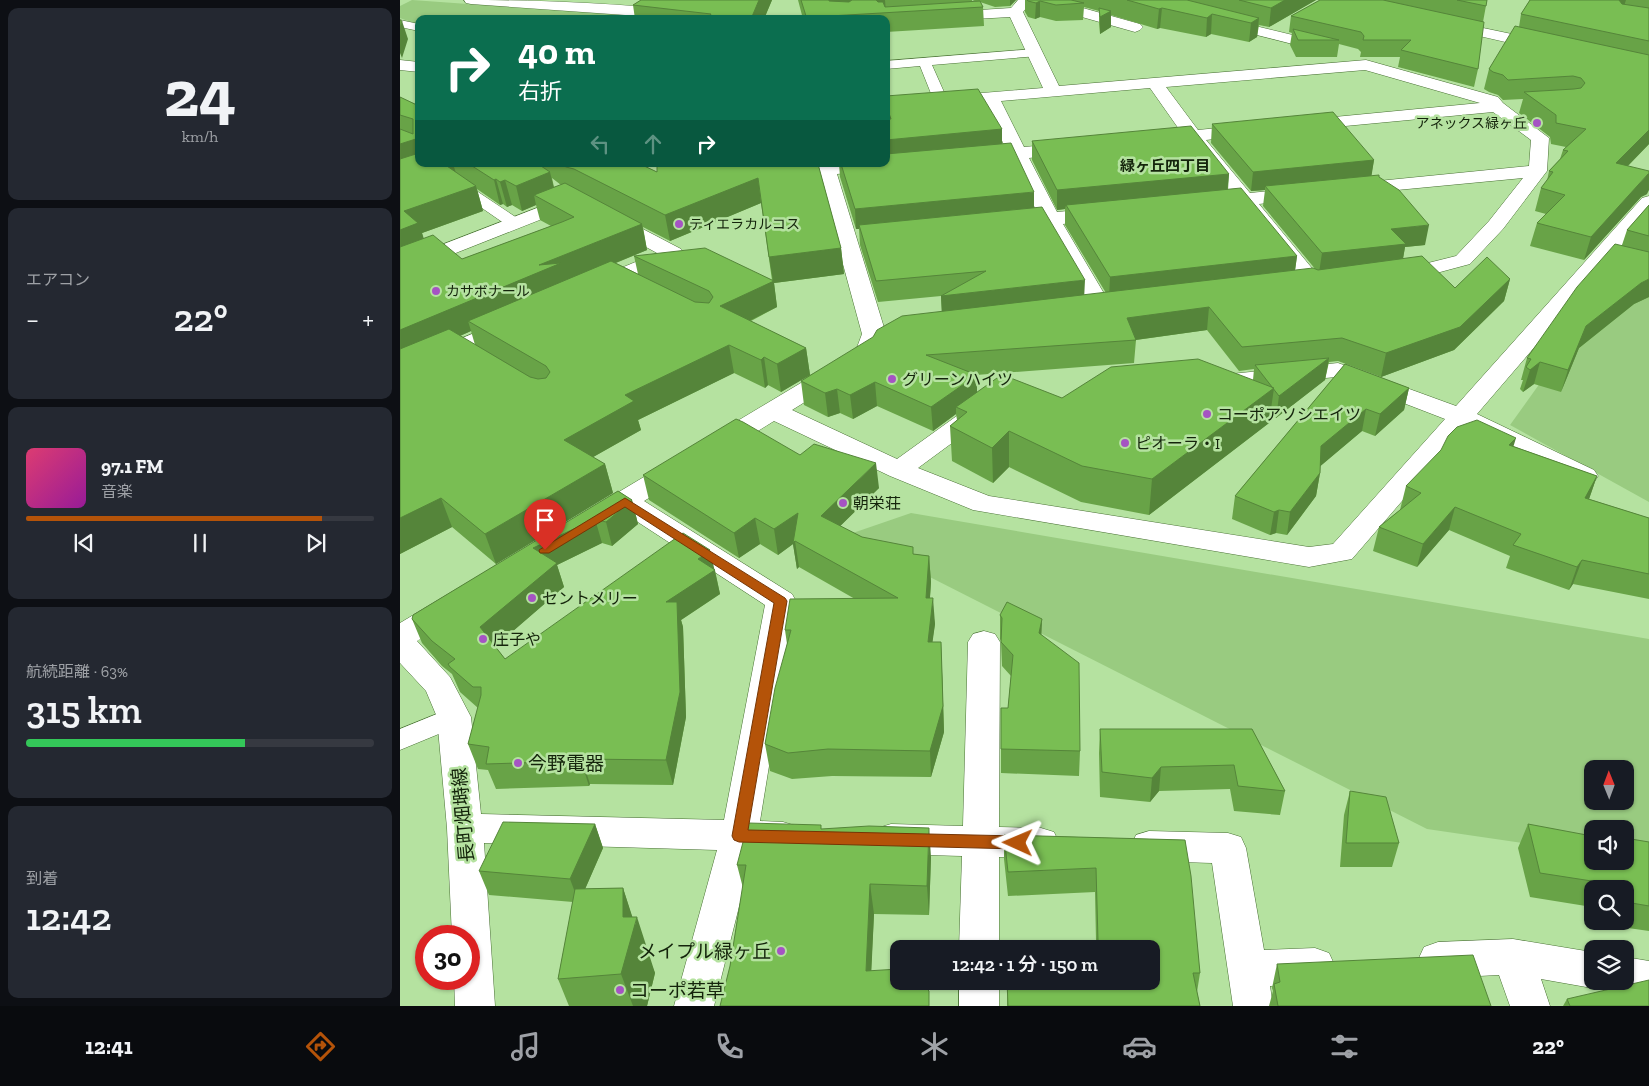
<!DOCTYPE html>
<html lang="ja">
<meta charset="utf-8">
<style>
:root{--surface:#171b24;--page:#242831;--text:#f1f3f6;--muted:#9ea1a6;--line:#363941;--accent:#b45309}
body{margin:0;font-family:"Zilla Slab","Noto Sans JP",serif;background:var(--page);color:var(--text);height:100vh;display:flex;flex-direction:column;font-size:19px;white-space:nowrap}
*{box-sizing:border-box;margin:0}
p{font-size:16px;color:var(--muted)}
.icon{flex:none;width:28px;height:28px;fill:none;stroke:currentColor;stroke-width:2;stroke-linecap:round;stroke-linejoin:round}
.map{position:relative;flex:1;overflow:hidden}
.panel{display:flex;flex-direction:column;gap:8px;padding:8px;background:#0d0f14;width:400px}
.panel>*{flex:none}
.guide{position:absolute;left:15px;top:15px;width:475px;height:152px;border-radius:10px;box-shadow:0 1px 4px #0004;background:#0b6e4f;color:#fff;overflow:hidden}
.needle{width:32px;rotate:359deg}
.buttons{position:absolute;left:1184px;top:760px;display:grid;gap:10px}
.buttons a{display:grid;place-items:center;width:50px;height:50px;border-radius:10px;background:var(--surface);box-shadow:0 1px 4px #0004;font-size:25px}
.speed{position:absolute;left:15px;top:925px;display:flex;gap:10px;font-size:25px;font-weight:700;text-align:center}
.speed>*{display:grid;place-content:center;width:65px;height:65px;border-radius:50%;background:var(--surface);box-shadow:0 1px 4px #0004;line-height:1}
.speed .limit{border:8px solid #d22;background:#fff;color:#111}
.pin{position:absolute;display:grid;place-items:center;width:42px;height:42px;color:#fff;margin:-51px -21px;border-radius:50% 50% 50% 0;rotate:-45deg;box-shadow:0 0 5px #0007}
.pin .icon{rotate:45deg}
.me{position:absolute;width:55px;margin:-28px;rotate:271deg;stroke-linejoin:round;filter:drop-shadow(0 0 4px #0008)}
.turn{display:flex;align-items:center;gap:18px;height:105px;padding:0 20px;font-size:22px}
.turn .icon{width:65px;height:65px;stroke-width:2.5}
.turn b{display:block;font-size:35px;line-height:42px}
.lanes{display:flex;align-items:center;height:48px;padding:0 20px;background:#0003;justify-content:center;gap:25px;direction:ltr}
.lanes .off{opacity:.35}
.big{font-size:38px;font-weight:600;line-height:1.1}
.panel .tile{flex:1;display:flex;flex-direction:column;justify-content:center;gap:8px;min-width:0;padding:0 18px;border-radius:10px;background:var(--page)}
.panel .dial{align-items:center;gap:0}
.dial b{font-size:65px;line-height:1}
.song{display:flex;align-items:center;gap:15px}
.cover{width:60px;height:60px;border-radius:8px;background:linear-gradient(135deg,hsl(340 70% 55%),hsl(300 70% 35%))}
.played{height:5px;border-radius:2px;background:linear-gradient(90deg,var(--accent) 85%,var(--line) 85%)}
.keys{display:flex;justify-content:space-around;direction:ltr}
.heat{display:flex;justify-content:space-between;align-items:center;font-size:28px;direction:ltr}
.charge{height:8px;border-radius:4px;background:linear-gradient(90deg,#34c759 63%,var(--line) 0)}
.trip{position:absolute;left:490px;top:940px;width:270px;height:50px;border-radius:10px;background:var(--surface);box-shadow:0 1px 4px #0004;font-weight:600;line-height:50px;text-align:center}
.tab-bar{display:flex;height:80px;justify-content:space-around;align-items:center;background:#090b0e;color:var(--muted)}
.tab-bar .icon{width:35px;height:35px}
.tab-bar .current{color:var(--accent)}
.tab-bar b{font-size:22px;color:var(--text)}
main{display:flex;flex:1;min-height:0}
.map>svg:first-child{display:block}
</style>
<main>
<section class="panel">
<div class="tile dial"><b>24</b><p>km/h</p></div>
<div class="tile"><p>エアコン</p>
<div class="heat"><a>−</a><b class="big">22°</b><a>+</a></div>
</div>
<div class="tile">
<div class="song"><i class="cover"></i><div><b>97.1 FM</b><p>音楽</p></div></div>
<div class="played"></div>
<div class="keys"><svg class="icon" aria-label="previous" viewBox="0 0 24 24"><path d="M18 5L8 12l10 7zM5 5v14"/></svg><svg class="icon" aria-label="pause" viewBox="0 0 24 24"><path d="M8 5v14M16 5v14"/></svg><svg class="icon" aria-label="next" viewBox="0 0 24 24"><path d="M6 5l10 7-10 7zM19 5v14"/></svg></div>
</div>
<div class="tile"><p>航続距離 · 63%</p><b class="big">315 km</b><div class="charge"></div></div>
<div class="tile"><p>到着</p><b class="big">12:42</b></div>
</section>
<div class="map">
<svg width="1249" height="1006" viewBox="0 0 1249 1006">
<rect width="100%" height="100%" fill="#b5e2a0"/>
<path fill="#99cb80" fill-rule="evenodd" d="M12 0 279 19H19V25L0 18V6Z
M1249 295V502L1110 425 1178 330Z
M511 513 1249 639V862L1225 858V829H1192V853L1027 829 447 535ZM1192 769H1225V801H1192Z"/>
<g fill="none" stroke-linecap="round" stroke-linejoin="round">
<defs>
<path id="lane" d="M0 20 19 24V31L0 27Z
M634 49 638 50 640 53 638 56 532 65 548 101 541 105 534 101 520 66 486 69V61Z
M58 181 63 182 120 220 122 223 120 226H108L53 188 51 185 53 182Z
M54 707 63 710 67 717 63 724 0 750V729Z"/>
<path id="street" d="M64 0C149 0 235 4 320 15L325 16 327 19H282L71 4 66 3Z
M618 0H667L665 3 740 24 743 27 740 30 735 32 643 6 627 7 623 12 659 86 966 60 1098 97 1103 103 1149 138 1147 171 1103 229 1070 264 1029 275 997 279 989 278 986 273 989 268 1028 263 1056 256 1089 221 1123 178 955 194 948 192 945 188 948 184 1129 166 1131 140 1093 112 903 130 897 129 894 125 897 121 903 120 1080 103 965 70 766 87 798 130 848 125 854 126 857 130 854 134 806 140 850 193 900 188 907 190 910 194 907 198 859 204 925 284 922 289 914 291 906 289 840 205 813 208 806 206 803 202 806 198 831 194 789 142 762 144 756 143 753 139 756 135 781 132 750 88 601 101 624 147 669 143 675 144 678 148 675 152 669 153 629 158 657 212 701 208 708 210 711 214 708 218 663 224 712 307 709 312 701 314 693 312 644 226 612 229 605 227 602 223 605 219 638 214 611 159 580 163 573 161 571 157 573 153 606 149 584 103 486 111V101L643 88 610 17 486 24V19H479L486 16 611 8Z
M822 18 934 45 936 48 934 51 928 53 817 25 815 22 817 19Z
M1045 20 1145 41 1151 43 1153 46 1151 49 1145 51 1040 27 1038 24 1040 21Z
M0 60 19 62V72L0 70Z
M416 164 486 165 484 169 437 174 486 334 474 359 392 410 497 459 572 405 581 402 590 405 594 410 590 415 518 468 589 496 909 547 933 544 1045 419 936 377 811 389 802 387 799 382 802 377 938 363 1056 406 1242 198 1249 196V214L1077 414 1194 470 1198 476 1194 482 1185 484 1176 482 1065 428 952 559 909 567 573 510 490 476 374 421 244 501 392 594 396 601 360 821 383 822 396 826 401 837 396 848 383 852 353 851 314 1006H274L317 850 84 843 95 1006H55L54 979H69V936H52L47 828 37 717 26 691 0 663V623L456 350 462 334 419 176 383 180 376 178 374 174 376 170ZM224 513 365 605 324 820 81 814 71 717 50 677 17 641Z
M173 194 180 196 183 200 180 204 0 275V261Z
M211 214 218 216 281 249 284 253 281 257 206 291 198 293 190 291 187 286 190 281 257 253 204 224 201 220 204 216Z
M108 319 116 321 119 326 116 331 0 380V364Z
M584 631 595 634 600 642 599 827 641 828 654 832 659 843 654 854 641 858 599 857V949H559L562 856 491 854 478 850 473 839 478 828 491 824 563 826 568 642 573 634Z
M749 831 828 833 841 837 846 848 864 950 915 948 929 953 935 966 929 979 915 984 870 986 873 1006H833L812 863 749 861 736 857 731 846 736 835Z
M1113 939 1192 952V981H1207L1206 983 1192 988 1141 979 1150 1006H1110L1099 975 1038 978 1024 973 1018 960 1024 947 1038 942Z
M1225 957 1249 961V997L1225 993 1211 988 1208 981H1225Z
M559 981H599V1006H559Z"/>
</defs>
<use href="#lane" stroke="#487033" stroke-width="1"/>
<use href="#street" stroke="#487033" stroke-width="1"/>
<use href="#lane" fill="#fff" fill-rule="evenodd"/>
<use href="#street" fill="#fff" fill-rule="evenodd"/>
</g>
<path fill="#68a347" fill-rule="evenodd" d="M241 0H372L364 19H235L233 5Z
M398 0H572V2H577L572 0H616L610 6 595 7 580 2 583 7 584 26 486 32V19H403Z
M625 0H916L869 27 859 25 857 37 849 42 811 34 806 37 760 28 757 29 711 15V27L700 34 699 24V11L684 7 683 20 656 21 640 17 635 19 628 17 625 12Z
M920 0H1087L1083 22 1078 69 1074 87 998 67 1000 57H960L961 52 958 49 939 44 937 57H896L890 45 892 33 889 32 891 16Z
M1130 0H1249V144L1228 166 1247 194 1241 197 1184 260 1130 246 1137 223 1146 214 1135 211 1141 188 1147 181 1149 171 1160 159 1163 150 1166 147 1151 144 1150 137 1119 113 1123 99 1103 100 1098 95 1089 92 1084 89 1089 69 1119 27 1121 14Z
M486 96 602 129V144L634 208 684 295 706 293 665 225V209L657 210 632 160V141L829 174 828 190 897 256 895 271 916 270 863 206 865 190 851 191 811 143 812 124 974 160 971 176 979 177 1025 245 1005 247 1003 259 1055 288 1110 279 1104 301 1054 350 981 377 938 361 929 362 925 380 876 418 871 411 869 423 749 515 681 502 609 467 593 483 552 461 550 426 557 420 556 414 533 431 477 406 453 419 440 413 428 417 404 405 401 381 408 376 381 392 368 385 365 388 334 373 238 420 241 430 193 457 205 464 213 493 96 564 52 527 0 554V97L19 106V164H240L257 172 418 164 441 248 444 274 374 283 377 307 351 321 406 348 410 375 542 312 541 296 478 302 460 245 459 229H456L440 177 439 164H486ZM152 178 161 185 154 187ZM77 189 100 205 103 204 107 207 112 205 122 211 136 205 140 220 151 226 62 259 23 238 22 233 83 211ZM361 203 372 280 234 256 238 274 216 263 247 250 243 227 270 241ZM807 330 839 371 854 369 853 380 662 398 577 392 576 375 734 363 736 340ZM71 331 75 345 60 336Z
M1249 205V297L1234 304 1179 348 1161 392 1134 384 1123 392 1120 389 1123 380H1121L1127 358 1222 245 1227 230Z
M945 364 1009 388 1004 410 975 436 962 431 920 466V473L916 496 887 535 876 533 870 535 832 519 835 496Z
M1113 446 1197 476 1189 499 1249 518V599L1173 584 1169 590 1106 568 1110 556 1049 530 1017 567 973 551 979 527 1000 510 1006 486Z
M400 455 479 488 440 526 462 537 513 554 529 556 531 582 530 598 535 624 532 642 542 668 544 732 531 777 432 776 392 779 370 771 365 744 387 644 385 630 455 599 399 567 397 569 393 544 378 555 360 544 339 558 249 500 243 475Z
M218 491 232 500 238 524 212 546 202 543 157 565 164 587 95 646 105 659 314 569 315 570 320 594 281 620 283 627 286 717 273 785 190 784 189 786 96 789 88 770 78 769 68 744 78 708 60 692 52 674 42 666 22 643 12 619Z
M600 615 642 619 641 635 680 751 679 776 601 773V749L608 708 611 676 602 666 601 641 600 639Z
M700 729H852L885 791 880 815 834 811 830 789 759 791 750 802 700 797 699 753Z
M950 791 999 843 992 867H940L944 815Z
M195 824 203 848 185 889 223 888 232 917 255 973 247 1006H169L158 979 173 902 89 895 79 871Z
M1128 824 1192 861 1249 842V931L1214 926 1213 921H1225V889H1192V907L1130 897 1118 848Z
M421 829 531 857 529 915 474 914 471 970 330 966 343 888 337 865Z
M604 835 785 840 800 973 797 992 800 1006H607V981H751L696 941 695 892 608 896 604 859Z
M877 964 1091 1006H869L873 991 872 988Z
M1167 999 1249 1006H1163Z"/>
<path fill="#55853a" d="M359 0H372L364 19H351Z
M429 0H460L433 16Z
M476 0H485L486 13Z
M610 0H616L610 6Z
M885 0H916L869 27 871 8Z
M1218 0H1226L1222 12Z
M640 1V17L635 19 636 3Z
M762 8 760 28 757 29 759 9Z
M711 11V27L700 34V17Z
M812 14 811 34 806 37 807 18Z
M859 18 857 37 849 42 851 23Z
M2 21 8 39 2 58 0 53V28Z
M602 129V148L486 158V140Z
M1249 130V144L1209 185 1216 163Z
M18 138 19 142V164L0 170V144Z
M974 160 971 179 865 186V190L851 191 853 172Z
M43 164H53L58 179Z
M150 172 156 197 134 195 136 205 122 211 116 186Z
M829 174 827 193 666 205 665 209 657 210V190Z
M1248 174H1249V190L1247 194 1241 197 1184 260 1191 237Z
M358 178 361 203 270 241 265 215Z
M96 179 103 204 100 205 94 180Z
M105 180 112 205 107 207 100 182Z
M76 186 83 211 22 233 27 248 0 259V230L4 211Z
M634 192V211L459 225V229H456L455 209Z
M242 224 247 250 166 283 68 321 71 331 0 362V330L139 265Z
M1029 225 1025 245 1005 247 1002 264 919 273 922 253 991 229Z
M441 248 444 274 374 283 377 307 325 333 320 306 373 281 369 257Z
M897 256 894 277 709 298 710 277Z
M1110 279 1104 301 1054 350 981 377 986 353Z
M1249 279V297L1234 304 1179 348 1161 392 1168 370 1186 326 1241 283Z
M685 280 684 300 542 317 541 296Z
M809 307 807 330 735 340 727 318Z
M329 345 334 373 238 420 241 430 172 469 164 440 225 395Z
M406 348 410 375 381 392 377 364Z
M364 357 368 385 365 388 361 360Z
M929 358 925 380 876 418 879 396Z
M1140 362 1134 384 1123 392 1130 370Z
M577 375V399L556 407V414L533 431 531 407Z
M475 382 477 406 453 419 450 395Z
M874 388 869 423 749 515 752 479Z
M1009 388 1004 410 975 436 980 414Z
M437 389 440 413 428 417 425 393Z
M966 409 962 431 917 469 921 446Z
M609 431V467L593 483 592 448Z
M1116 438 1109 461V445Z
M476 463 479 488 424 542 421 516Z
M205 464 213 493 96 564 85 534Z
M920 473 916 496 887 535 890 512Z
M1197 476 1189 499 1185 498Z
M41 498 52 527 0 554V518Z
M232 500 238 524 212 546 206 522Z
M1055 507 1049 530 1017 567 1023 544Z
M879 510 876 533 870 535 874 512Z
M398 513 395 541 399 567 397 569 393 544 378 555 374 529Z
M355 518 360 544 339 558 334 533Z
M195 519 202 543 157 565 164 587 89 652 80 627 133 548Z
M310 550 320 594 281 620 283 627 286 717 273 785 266 760V602L298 559Z
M529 556 531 582 528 624 526 598Z
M1182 560 1173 584 1169 590 1177 567Z
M533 598 535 624 529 668 528 642Z
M642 619 641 643 639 633Z
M541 642 544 732 531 777 530 751Z
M182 759 190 784 189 786 181 761Z
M761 767 759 791 750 802 752 778Z
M195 824 203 848 179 903 170 879Z
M529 828 531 857 529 915 527 886Z
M470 884 474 914 470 1000 466 971Z
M223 888 235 925 237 917 255 973 247 1006H233L221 974Z"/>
<path fill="#79be53" stroke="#55853a" d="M241 0H359L351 19H308L311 14 233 5Z
M401 0H429V1L449 2 452 0H476L478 2H483L485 7 580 1 583 7 413 17 406 16Z
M627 0H671L684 3 656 5 640 1 636 3 628 1Z
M727 0H787L859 18 851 23 812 14 807 18 762 8 759 9Z
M839 0H885L871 8Z
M920 0H983L1084 22 1078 69 1001 50 1011 40H963L964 36 961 32 891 16Z
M1057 0H1087L1086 6Z
M1130 0H1219L1222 4 1249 8V41L1121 14Z
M699 8 711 11 700 17Z
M0 20 2 21 0 28Z
M1115 26 1249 55V130L1216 163 1249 171V174H1248L1191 237 1137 223 1165 195 1141 188 1153 172 1149 171 1168 151 1163 150 1186 129 1156 123V115L1124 92 1174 89 1181 88 1185 83 1181 78 1173 76 1108 80 1103 75 1093 72 1089 69Z
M893 29 939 40H898Z
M578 89 602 129 486 140V119H491L486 105V96Z
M0 97 19 106V138L0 144V129L13 134V119L0 115Z
M933 112 974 160 853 172 812 124Z
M791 126 829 174 657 190 632 141Z
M611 143 634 192 455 209 441 164H486V154Z
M19 153V164H44L76 186 4 211 18 223 0 230V159Z
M69 164H138L150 172 116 186 105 180 100 182 96 179 94 180Z
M161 164H240L257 172V164H418L441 248 369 257 358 178 265 215 174 169 166 167Z
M979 175V177L999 190 1029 225 991 229 1006 244 922 253 865 186Z
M165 183 242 224 139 265 161 263 0 330V247L33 235 62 259 162 222 174 217 134 195Z
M841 188 897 256 710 277 666 205Z
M1249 205V236L1227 230Z
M642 207 685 280 541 296 586 271 476 281 459 225Z
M1215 244 1249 252V279L1241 283 1186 326 1168 370 1140 362 1130 370 1126 367 1131 359 1127 358 1177 287Z
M305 248 374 281 320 306 406 348 377 364 364 357 361 360 329 345 225 395 234 401 164 440 205 464 85 534 41 498 0 518V349L49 329 130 377 138 379 146 378 150 372 146 366 68 321 211 261 295 302 309 303 313 297 309 291 234 256Z
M1022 256 1055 288 1087 257 1110 279 1060 327 986 353 942 338 842 347 809 307 727 318 736 340 526 355 577 375 531 407 475 382 450 395 437 389 425 393 401 381 473 337 477 330 502 316 913 268 918 270Z
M929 358 879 396 855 365Z
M798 359 874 388 752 479 682 466 609 431 592 448 550 426 567 412 556 407 597 378 608 377 662 398 711 367Z
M945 364 1009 388 980 414 966 409 921 446 920 473 890 512 879 510 874 512 835 496Z
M336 419 343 422 400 455 414 444 476 463 421 516 462 537 513 547V554L529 556 526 598H533L528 642H541L543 706 530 751 428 749 388 753 365 744 375 688 391 630H385L390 599 498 598 395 541 393 543 398 513 374 529 355 518 334 533 243 475Z
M1077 420 1116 438 1109 445 1197 476 1185 498 1249 518V574L1182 560 1177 567 1113 545 1121 534 1055 507 1023 544 979 527 1021 493 1006 486 1041 450 1048 436 1057 427Z
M218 491 232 500 206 522 195 519 133 548 157 563 80 627 105 659 283 533 310 550 298 559 315 570 266 602H277L280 692 266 760 182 759 181 761 86 764 89 747 68 744 81 695V687H73L50 667 48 664 55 659 32 641 12 619 13 615Z
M607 602 642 619 639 633 679 663 680 751 601 749V708H608L613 655 601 642 602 618 600 615Z
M700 729H852L885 791 838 786 834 765 761 767 752 778 702 772Z
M950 791 986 797 999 843H946Z
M103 822 195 824 170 879 79 871Z
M348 823 421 825V829L469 826 529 828 527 886 470 884 466 971 499 969V981H519L529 991V1006H320L330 966 346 865H337Z
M1128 824 1192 836V861H1225V838L1249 842V906L1226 902 1225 889H1224V886L1140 873Z
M604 835 785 840 791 876 800 973H793L800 1006H608L607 981H751V949H606V946L698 941 696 868 608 872Z
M223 888V917H237L221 974 158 979 175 889Z
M1073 955 1091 1006H878L874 984 880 982 877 964Z
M1249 980V1006H1170L1167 999Z"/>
<path fill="#b45309" stroke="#753606" d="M225 498 385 598 387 601 348 830 618 836 623 838 625 843 623 847 618 849 339 842 334 840 332 836 374 603 225 507 149 553H140L139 550Z"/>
<g fill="#a554c3" stroke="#b5e2a0" stroke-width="2">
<circle cx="1137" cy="123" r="5"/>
<circle cx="279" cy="224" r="5"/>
<circle cx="36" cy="291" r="5"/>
<circle cx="492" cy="379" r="5"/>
<circle cx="807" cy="414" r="5"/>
<circle cx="725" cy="443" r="5"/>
<circle cx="443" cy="503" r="5"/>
<circle cx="132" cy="598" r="5"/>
<circle cx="83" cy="639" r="5"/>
<circle cx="118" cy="763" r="5"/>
<circle cx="381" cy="951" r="5"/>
<circle cx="220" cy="990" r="5"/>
</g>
<g text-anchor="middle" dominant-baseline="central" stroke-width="5" stroke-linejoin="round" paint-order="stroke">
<g font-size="14" fill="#14240b" stroke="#b5e2a0" text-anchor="start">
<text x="1127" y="123" text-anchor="end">アネックス緑ヶ丘</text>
<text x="289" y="224">ティエラカルコス</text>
<text x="46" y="291">カサボナール</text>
</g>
<g font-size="15" font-weight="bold" fill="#14240b" stroke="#b5e2a0">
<text x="765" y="166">緑ヶ丘四丁目</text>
</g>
<g font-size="16" fill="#14240b" stroke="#b5e2a0" text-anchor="start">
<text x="502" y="379">グリーンハイツ</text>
<text x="817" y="414">コーポアソシエイツ</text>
<text x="735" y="443">ピオーラ・I</text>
<text x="453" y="503">朝栄荘</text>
<text x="142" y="598">セントメリー</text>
<text x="93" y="639">庄子や</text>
</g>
<g font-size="19" fill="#14240b" stroke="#b5e2a0" text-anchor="start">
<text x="128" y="763">今野電器</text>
<text x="371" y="951" text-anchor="end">メイプル緑ヶ丘</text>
<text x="230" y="990">コーポ若草</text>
</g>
<g font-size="19" fill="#14240b" stroke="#b5e2a0">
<text transform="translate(63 815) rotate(-95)">長町畑塒線</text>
</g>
</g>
</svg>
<div class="buttons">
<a><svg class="needle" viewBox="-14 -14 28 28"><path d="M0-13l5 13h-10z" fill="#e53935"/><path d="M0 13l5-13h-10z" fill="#9ea1a6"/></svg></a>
<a><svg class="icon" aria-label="sound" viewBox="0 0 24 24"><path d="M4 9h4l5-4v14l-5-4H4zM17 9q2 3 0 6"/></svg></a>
<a><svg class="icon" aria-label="search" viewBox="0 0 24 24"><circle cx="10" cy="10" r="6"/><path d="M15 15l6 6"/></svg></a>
<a><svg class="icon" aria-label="layers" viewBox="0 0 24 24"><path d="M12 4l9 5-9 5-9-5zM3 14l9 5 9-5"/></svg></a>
</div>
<div class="speed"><div class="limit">30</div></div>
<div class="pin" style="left:145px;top:550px;background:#d93025"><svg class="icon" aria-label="arrive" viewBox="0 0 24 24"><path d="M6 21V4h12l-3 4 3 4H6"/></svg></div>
<svg class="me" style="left:618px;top:843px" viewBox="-20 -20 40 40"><path d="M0-17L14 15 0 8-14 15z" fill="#b45309" stroke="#fff" stroke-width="4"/></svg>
<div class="trip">12:42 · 1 分 · 150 m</div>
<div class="guide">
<div class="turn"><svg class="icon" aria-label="right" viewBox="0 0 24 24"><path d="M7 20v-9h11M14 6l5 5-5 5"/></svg><div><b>40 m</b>右折</div></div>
<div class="lanes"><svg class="icon off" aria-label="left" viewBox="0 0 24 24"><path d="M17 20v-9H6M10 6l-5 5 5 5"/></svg><svg class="icon off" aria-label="ahead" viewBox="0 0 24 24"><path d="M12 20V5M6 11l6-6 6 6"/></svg><svg class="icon" aria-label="right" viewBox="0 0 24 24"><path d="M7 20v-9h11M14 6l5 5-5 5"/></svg></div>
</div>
</div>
</main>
<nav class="tab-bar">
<b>12:41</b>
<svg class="icon current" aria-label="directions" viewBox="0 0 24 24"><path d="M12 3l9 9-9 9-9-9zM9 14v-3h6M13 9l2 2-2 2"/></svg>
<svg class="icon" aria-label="music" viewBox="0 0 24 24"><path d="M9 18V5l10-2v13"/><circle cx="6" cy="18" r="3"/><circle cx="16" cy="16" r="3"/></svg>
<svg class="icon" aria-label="phone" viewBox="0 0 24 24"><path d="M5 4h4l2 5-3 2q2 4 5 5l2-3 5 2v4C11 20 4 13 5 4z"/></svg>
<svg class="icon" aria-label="climate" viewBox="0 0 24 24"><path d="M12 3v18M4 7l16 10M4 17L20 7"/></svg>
<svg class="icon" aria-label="car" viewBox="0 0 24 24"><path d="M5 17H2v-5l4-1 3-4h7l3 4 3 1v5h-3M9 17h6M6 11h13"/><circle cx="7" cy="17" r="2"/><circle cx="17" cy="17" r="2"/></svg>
<svg class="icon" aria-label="filters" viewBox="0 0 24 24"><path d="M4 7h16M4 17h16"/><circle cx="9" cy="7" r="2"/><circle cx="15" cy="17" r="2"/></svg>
<b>22°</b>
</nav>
